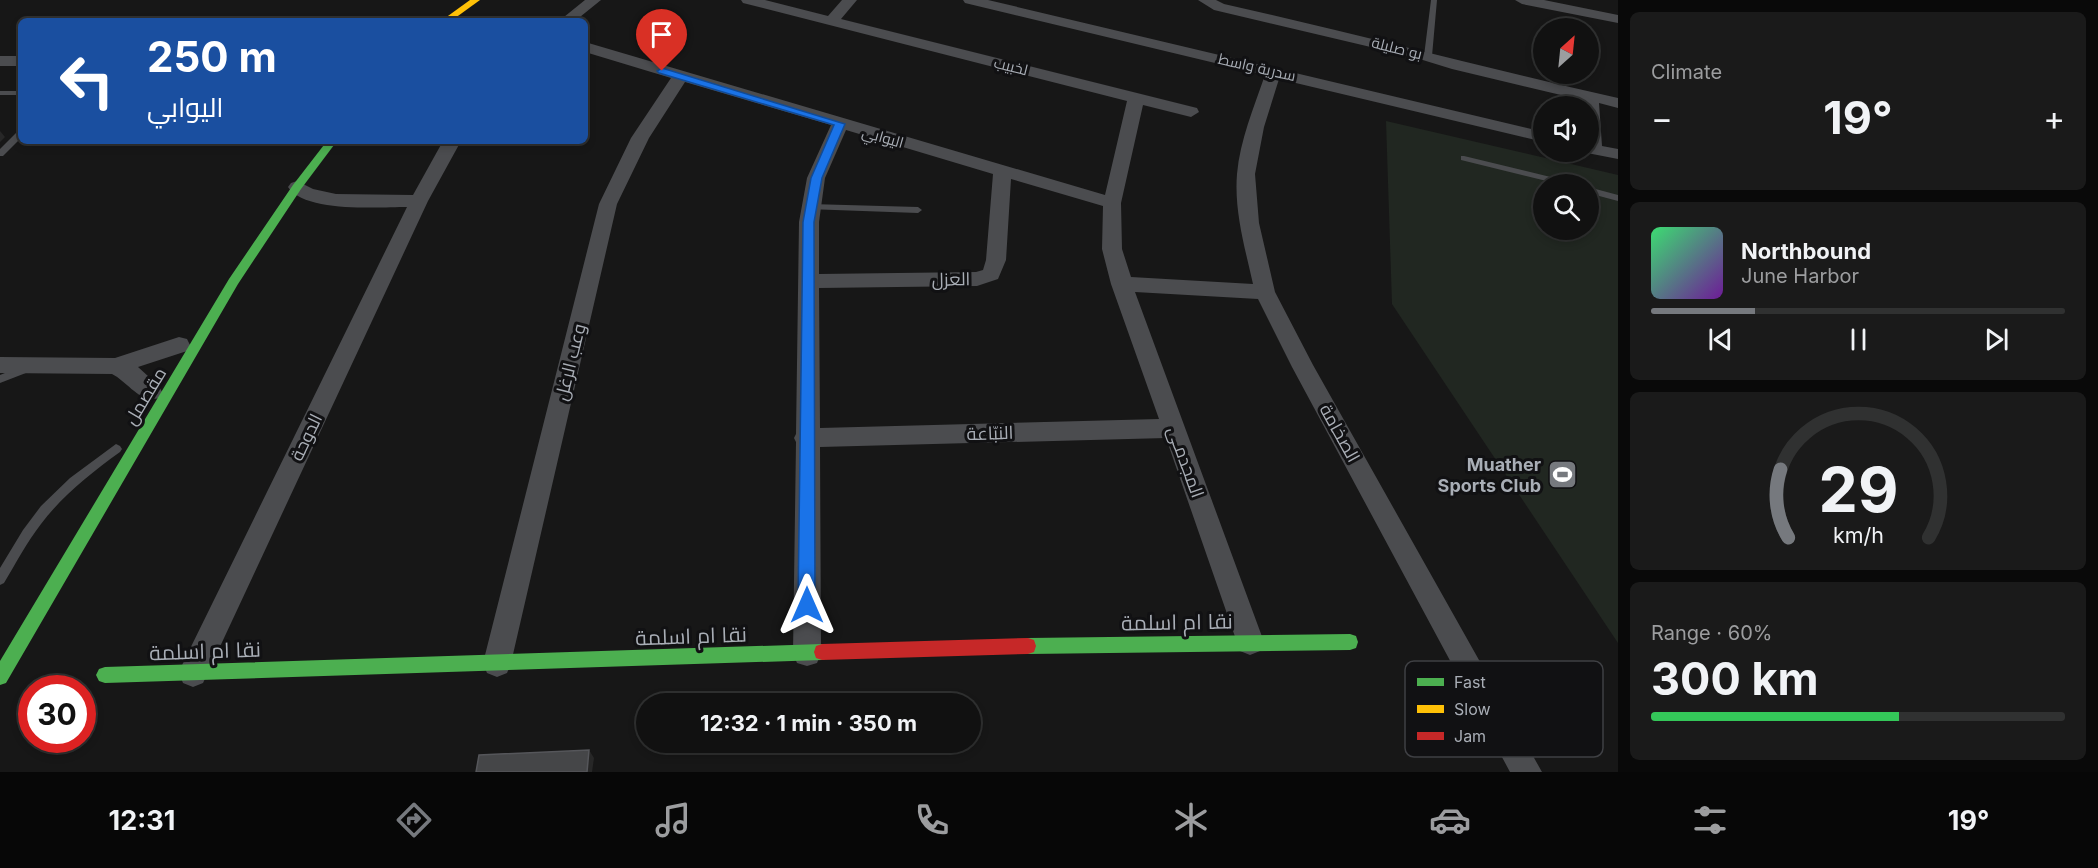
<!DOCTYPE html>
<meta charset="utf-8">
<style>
:root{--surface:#111;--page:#1a1a1a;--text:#f1f3f6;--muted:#9c9d9f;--line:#303131;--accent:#76797e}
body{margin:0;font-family:Inter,Cairo,sans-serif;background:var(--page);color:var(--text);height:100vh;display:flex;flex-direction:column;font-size:22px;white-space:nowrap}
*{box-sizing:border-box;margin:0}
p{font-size:20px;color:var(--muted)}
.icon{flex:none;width:33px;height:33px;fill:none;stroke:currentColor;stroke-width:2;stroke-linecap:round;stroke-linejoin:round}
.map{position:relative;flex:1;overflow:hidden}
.side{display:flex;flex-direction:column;gap:12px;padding:12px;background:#090909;width:480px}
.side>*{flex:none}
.banner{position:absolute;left:18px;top:18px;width:570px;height:126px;border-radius:9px;box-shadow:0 3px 9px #0003,0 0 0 2px var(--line);background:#1a4fa0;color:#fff;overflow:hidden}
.needle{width:39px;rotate:27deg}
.controls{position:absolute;left:1533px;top:18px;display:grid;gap:12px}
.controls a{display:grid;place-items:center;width:66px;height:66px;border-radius:50%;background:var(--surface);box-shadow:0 3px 9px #0003,0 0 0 2px var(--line);font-size:30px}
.speed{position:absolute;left:18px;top:675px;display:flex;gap:12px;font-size:30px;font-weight:700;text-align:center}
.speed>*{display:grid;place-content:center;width:78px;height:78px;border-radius:50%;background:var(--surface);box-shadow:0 3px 9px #0003,0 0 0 2px var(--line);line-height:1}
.speed .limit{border:9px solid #d22;background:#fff;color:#111}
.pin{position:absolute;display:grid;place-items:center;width:51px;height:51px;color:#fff;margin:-62px -26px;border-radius:50% 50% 50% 0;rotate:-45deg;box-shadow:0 0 6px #0007}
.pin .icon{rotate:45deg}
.me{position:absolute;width:66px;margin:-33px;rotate:0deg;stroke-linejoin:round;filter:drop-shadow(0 0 4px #0008)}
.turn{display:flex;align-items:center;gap:21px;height:126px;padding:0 30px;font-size:27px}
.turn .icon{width:78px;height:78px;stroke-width:2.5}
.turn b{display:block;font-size:42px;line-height:51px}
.big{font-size:45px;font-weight:700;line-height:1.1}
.side .card{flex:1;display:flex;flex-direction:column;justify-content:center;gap:9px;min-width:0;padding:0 21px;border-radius:9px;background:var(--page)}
.side .dial{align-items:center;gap:0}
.dial svg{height:156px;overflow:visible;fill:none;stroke:var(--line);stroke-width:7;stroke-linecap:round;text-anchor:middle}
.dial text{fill:var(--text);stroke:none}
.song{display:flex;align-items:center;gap:18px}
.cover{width:72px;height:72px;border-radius:9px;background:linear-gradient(135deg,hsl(140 70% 55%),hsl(280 70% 35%))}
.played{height:6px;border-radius:3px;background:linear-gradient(90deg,var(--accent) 25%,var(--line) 25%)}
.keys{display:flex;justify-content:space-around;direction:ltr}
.heat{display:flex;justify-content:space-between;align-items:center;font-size:33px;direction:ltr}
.charge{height:9px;border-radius:4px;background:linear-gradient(90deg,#34c759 60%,var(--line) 0)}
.trip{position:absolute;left:636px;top:693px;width:345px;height:60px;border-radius:30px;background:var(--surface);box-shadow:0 3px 9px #0003,0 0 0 2px var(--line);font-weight:700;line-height:60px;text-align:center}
.menu{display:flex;height:96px;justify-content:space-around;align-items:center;background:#070707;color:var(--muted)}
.menu .icon{width:42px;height:42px}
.menu .selected{color:var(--accent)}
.menu b{font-size:27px;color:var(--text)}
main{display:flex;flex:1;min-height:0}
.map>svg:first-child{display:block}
</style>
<main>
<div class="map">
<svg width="1618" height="772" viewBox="0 0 1618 772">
<rect width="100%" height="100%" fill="#171717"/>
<path fill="#212721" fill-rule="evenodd" d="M1386 121 1618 175V643L1392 304ZM1544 184H1588V230H1544Z"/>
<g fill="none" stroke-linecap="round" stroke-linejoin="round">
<path fill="#4b4c4f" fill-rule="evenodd" d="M1431 0H1437L1432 56 1428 58 1424 56Z
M0 91H21V95H0Z
M18 131H21V138L3 156H0V149Z
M1461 156H1464L1567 181 1571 184H1559L1461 160Z
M1588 187 1618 195V201L1588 193Z
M810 204 918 207 922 210 918 213 807 209 806 207Z
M27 364 31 365 32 368 31 371 0 383V375Z
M116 444 120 446 122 449 120 452C91 473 63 495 41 524 27 542 16 563 4 583L0 585V568L23 530 41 506 70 478Z"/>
<path fill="#4b4c4f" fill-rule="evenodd" d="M585 0H601L575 21H559Z
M741 0H765L828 16 842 0H857L841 19 1197 108 1199 112 1191 117 1143 105 1121 203 1122 249 1131 277 1253 284C1245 248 1234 211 1237 174 1240 140 1254 107 1265 75L965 3 963 0H988L1544 132V142L1279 79 1264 127 1255 174 1259 223 1275 292 1313 365 1542 772H1510L1292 367 1258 299 1135 292 1264 642 1260 651 1250 655 1240 651 1166 438 820 447 821 653 817 663 807 666 797 663 793 653 796 442 794 438 796 434 799 222 807 178 831 125 685 82 649 138 617 204 511 663 507 673 497 677 487 673 483 663 599 204 631 138 671 78 585 52V42L1105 195 1127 101 743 3ZM846 130 993 174 986 260 983 270 976 272 819 274V222L825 178ZM1011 179 1103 206 1102 249 1111 284 1159 419 820 428 819 288 977 286 998 279 1006 260Z
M1198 0H1216L1224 4C1356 34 1486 68 1618 98V108L1599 103 1602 146 1618 149V159L1582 152H1588V106H1582V100L1452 69 1413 57 1214 10Z
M1515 0H1544L1618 15V23L1522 4Z
M0 56H21V66H0Z
M443 141H461L428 201 203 683 193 687 183 683 179 673 183 663 407 207C379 207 305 213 288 187L291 183 297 181 313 189 336 194 413 195Z
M179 337 187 339 190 345 187 351 138 367 159 386 162 392 159 398C140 404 128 382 112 374L0 373V357L115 358Z"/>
<path fill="#4caf50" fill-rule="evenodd" d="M327 141H337L301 189 238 284 6 683 0 685V661L229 279 293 185Z
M1350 634 1356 636 1358 642 1356 648 1350 650 1028 654 1022 652 1020 646 1022 640 1028 638Z
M822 644 828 646 830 652 828 658 822 660 105 683 99 681 96 675 99 669 105 667Z"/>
<path fill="#ffc107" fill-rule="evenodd" d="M470 0H480L451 21H441Z"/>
<path fill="#c62828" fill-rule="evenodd" d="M1028 638 1034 640 1036 646 1034 652 1028 654 822 660 816 658 814 652 816 646 822 644Z"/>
</g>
<path fill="#272727" d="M0 131 5 137 0 142Z
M589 750 594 758 592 772H587Z"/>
<path fill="#454648" stroke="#55565a" stroke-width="1.5" d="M589 750 587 772H476L479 755Z"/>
<path fill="#1a73e8" stroke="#114b97" stroke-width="1.5" d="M662 68 845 124 822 178 814 222 815 605 812 610 807 613 801 610 798 605 803 222 811 178 834 125 659 73 657 71Z"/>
<defs>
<symbol id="stadium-square" viewBox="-11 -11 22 22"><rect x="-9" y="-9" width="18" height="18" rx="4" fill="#76797e" stroke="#111113"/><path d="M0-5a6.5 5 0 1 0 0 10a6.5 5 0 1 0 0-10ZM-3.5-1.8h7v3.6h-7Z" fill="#fff"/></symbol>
</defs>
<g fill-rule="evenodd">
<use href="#stadium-square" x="1546" y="458" width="33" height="33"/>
</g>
<g text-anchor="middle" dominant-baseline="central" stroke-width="6" stroke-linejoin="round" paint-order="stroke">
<g font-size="15" fill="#a9aeb6" stroke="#111113">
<text transform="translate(1397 48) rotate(14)">بو صليلة</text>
<text transform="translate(1011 66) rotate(14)">لخبيب</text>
<text transform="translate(1257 67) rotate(13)">سدرية واسط</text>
<text transform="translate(883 137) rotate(16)">اليوابي</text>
</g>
<g font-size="18" fill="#a9aeb6" stroke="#111113">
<text transform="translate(951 279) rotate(-1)">العزل</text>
<text transform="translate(570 362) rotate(-76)">وعب الرغل</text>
<text transform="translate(145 396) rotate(-59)">مقصمل</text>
<text transform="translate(990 433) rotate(-2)">النبّاعة</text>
<text transform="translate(1340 433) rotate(61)">الصخامة</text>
<text transform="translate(306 437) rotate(-64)">الدوحة</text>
<text transform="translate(1186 462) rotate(70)">المجدمـى</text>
</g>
<g font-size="18" font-weight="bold" fill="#a9aeb6" stroke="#111113" text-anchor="end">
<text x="1541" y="464">Muather<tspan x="1541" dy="21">Sports Club</tspan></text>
</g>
<g font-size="21" fill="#a9aeb6" stroke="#111113">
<text transform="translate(1177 622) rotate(-1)">نقا ام اسلمة</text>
<text transform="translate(691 636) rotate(-2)">نقا ام اسلمة</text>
<text transform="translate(205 651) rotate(-2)">نقا ام اسلمة</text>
</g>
</g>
<rect x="1405" y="661" width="198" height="96" rx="9" fill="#111113" stroke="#3f4044" stroke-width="1.5"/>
<rect x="1417" y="678" width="27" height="8" fill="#4caf50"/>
<rect x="1417" y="705" width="27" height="8" fill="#ffc107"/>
<rect x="1417" y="732" width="27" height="8" fill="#c62828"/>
<g font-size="16" fill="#a9aeb6">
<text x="1454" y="688">Fast</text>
<text x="1454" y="715">Slow</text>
<text x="1454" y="742">Jam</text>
</g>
</svg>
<div class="controls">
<a><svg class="needle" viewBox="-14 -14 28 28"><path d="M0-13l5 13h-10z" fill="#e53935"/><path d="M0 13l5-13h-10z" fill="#9c9d9f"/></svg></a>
<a><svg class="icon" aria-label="sound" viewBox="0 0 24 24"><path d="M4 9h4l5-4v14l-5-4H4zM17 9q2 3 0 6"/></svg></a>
<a><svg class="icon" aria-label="search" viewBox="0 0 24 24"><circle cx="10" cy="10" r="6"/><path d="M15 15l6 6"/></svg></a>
</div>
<div class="speed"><div class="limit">30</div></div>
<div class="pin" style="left:662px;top:71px;background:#d93025"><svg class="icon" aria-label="arrive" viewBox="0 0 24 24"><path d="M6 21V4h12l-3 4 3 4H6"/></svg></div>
<svg class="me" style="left:807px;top:605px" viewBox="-20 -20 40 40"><path d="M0-17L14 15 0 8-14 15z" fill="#1a73e8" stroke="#fff" stroke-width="4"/></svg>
<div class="trip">12:32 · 1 min · 350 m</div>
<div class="banner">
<div class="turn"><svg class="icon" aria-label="left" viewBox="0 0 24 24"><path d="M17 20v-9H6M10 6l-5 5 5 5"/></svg><div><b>250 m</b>اليوابي</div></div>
</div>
</div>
<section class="side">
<div class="card"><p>Climate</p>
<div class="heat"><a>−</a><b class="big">19°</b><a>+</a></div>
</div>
<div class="card">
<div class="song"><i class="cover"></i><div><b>Northbound</b><p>June Harbor</p></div></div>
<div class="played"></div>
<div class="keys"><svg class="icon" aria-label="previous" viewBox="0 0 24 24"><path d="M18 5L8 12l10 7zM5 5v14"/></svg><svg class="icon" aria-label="pause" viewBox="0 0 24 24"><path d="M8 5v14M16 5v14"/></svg><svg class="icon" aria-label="next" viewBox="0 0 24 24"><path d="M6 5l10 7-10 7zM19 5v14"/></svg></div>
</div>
<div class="card dial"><svg viewBox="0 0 100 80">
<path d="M14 69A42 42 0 1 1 86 69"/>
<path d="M14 69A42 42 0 0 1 10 34" stroke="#76797e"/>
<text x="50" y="56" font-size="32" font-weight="700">29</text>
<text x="50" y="72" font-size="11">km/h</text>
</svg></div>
<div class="card"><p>Range · 60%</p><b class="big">300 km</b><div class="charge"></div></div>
</section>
</main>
<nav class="menu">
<b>12:31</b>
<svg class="icon selected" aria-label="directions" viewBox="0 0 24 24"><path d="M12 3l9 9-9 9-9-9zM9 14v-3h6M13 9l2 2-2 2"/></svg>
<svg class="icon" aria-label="music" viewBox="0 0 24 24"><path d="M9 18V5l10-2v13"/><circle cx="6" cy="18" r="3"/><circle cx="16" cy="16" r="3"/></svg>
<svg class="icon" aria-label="phone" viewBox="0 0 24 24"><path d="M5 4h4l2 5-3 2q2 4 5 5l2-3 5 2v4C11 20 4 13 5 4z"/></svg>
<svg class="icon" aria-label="climate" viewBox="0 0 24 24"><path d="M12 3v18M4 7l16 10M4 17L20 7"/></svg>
<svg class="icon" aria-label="car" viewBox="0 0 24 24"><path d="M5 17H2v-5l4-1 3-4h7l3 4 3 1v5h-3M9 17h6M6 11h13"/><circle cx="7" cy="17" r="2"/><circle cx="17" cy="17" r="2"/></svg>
<svg class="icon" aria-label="filters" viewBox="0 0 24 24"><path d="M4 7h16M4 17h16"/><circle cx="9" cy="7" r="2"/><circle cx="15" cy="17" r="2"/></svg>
<b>19°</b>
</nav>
